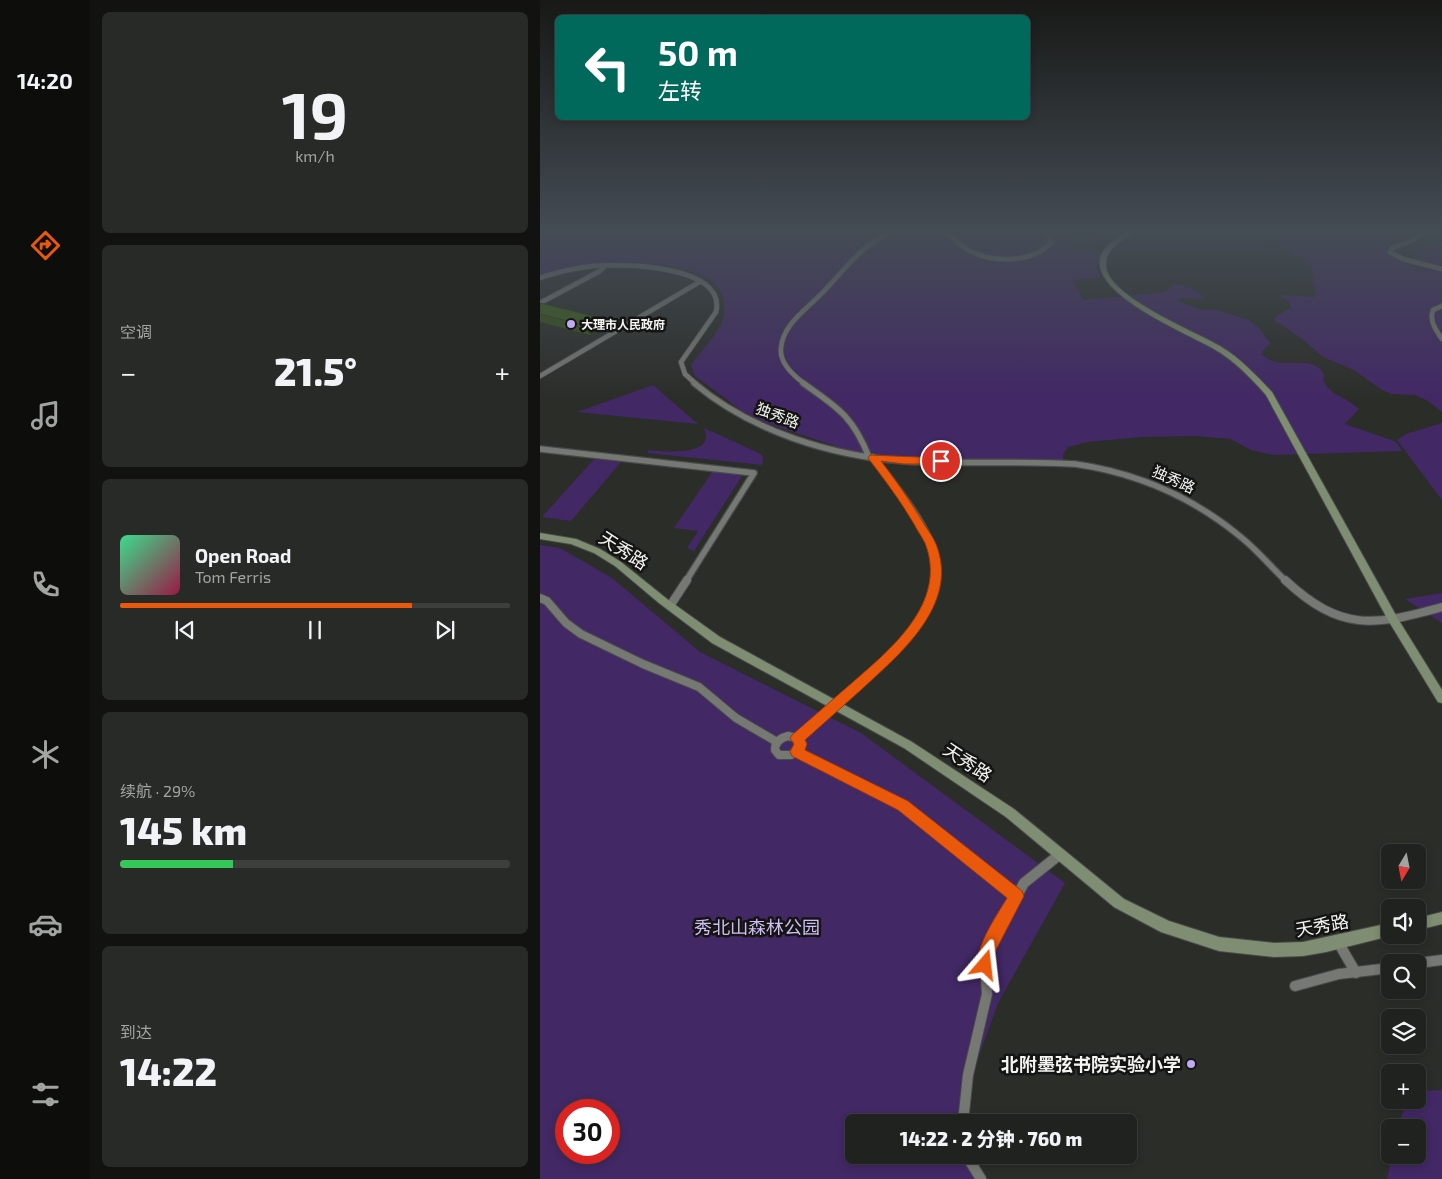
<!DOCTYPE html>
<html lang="zh">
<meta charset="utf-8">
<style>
:root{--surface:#20221f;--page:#282a28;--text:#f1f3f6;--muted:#a2a4a4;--line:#3d3f3d;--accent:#ea580c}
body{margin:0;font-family:"Exo 2","Noto Sans SC",sans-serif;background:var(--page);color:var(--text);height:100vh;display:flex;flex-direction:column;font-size:19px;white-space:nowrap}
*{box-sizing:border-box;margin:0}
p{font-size:16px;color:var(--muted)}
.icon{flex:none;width:28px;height:28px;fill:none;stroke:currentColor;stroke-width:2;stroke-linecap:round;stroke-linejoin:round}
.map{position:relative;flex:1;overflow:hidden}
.panel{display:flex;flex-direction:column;gap:12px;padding:12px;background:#121311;width:450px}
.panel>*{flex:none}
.banner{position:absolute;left:15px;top:15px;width:475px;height:105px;border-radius:8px;box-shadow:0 2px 8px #0003,0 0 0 1px var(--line);background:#00695c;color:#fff;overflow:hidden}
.needle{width:32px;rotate:190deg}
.buttons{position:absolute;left:841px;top:844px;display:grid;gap:10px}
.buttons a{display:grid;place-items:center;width:45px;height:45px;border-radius:8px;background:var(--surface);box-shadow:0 2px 8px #0003,0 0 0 1px var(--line);font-size:25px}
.speed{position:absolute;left:15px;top:1099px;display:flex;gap:10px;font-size:25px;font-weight:700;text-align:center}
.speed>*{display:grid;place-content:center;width:65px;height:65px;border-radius:50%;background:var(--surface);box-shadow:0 2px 8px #0003,0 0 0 1px var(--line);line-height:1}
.speed .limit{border:8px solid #d22;background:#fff;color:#111}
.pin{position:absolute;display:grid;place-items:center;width:42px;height:42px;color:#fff;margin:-21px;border:2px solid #fff;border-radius:50%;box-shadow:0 1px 5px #0007}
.me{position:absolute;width:55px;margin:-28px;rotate:17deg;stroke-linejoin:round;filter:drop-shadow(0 0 4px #0008)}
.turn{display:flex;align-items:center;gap:18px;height:105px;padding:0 20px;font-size:22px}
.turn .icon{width:65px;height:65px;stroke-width:2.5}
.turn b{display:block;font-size:35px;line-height:42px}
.big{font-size:38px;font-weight:800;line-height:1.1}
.panel .card{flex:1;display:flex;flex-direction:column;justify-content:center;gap:8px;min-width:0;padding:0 18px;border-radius:8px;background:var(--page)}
.panel .dial{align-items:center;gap:0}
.dial b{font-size:65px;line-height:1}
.song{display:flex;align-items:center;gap:15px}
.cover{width:60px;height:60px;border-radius:8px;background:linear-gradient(135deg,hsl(150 70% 55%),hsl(340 70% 35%))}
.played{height:5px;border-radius:2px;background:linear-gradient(90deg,var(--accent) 75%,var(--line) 75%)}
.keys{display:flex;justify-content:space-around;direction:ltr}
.heat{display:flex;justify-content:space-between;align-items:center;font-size:28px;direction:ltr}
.charge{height:8px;border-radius:4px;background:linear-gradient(90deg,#34c759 29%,var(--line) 0)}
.trip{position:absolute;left:305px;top:1114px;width:292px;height:50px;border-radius:8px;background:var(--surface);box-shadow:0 2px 8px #0003,0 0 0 1px var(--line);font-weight:800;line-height:50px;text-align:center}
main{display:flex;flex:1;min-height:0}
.menu{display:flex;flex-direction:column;width:90px;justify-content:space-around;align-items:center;background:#0d0e0c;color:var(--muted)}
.menu .icon{width:35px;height:35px}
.menu .active{color:var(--accent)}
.menu b{font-size:22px;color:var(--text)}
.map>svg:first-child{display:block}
</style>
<main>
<nav class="menu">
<b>14:20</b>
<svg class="icon active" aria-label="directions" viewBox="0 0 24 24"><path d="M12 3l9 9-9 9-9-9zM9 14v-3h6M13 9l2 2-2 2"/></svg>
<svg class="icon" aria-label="music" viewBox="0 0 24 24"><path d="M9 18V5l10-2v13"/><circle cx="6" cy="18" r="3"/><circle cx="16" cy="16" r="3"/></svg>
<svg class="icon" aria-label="phone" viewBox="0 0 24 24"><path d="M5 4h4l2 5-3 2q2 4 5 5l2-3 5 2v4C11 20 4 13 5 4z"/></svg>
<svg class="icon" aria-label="climate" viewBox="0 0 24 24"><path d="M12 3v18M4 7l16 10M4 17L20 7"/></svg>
<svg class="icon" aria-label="car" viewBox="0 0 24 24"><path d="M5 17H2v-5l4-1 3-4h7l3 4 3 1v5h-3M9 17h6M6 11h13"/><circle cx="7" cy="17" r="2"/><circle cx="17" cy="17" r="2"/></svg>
<svg class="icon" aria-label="filters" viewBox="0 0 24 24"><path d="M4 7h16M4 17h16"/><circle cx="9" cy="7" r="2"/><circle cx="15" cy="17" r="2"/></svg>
</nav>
<section class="panel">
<div class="card dial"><b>19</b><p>km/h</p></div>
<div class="card"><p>空调</p>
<div class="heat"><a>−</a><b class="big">21.5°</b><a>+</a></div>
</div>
<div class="card">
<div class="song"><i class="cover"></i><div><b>Open Road</b><p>Tom Ferris</p></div></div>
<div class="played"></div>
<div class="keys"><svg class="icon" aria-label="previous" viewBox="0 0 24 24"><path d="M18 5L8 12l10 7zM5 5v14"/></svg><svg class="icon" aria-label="pause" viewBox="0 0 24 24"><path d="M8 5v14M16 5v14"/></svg><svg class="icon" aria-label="next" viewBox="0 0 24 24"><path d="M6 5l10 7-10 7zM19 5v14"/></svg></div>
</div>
<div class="card"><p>续航 · 29%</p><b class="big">145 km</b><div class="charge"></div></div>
<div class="card"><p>到达</p><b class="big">14:22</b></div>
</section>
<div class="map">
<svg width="902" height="1179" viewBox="0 0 902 1179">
<rect width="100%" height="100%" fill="#2b2d29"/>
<path fill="#422865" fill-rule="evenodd" d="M0 233H520L530 242 532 248 560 254 556 268 560 278 532 280 543 300 626 292 633 284C644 286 659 289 664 299L642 298 637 301 661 310H677L709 320 719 328 730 343 722 352V355C727 358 731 361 737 362 751 365 777 357 784 375L783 379 786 386 795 394 807 400 819 409 805 424 851 440 856 442 862 451 733 455 711 450 690 439 657 436 602 437 547 442 528 447 523 455V464L382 465 325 456 229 424 202 411 155 376 151 365C159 353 181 331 183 318 185 309 185 297 179 288 160 260 72 260 41 265 27 268 13 271 0 276Z
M745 233H871L850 241 845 252C860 261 884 276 902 268V412L888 401 875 395 852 394 842 390 814 370 783 357 761 338 734 320 735 317 751 308 750 302 739 295 776 297 771 264 745 249 737 240Z
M902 241V266L874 259 877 250Z
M113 385 158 424 37 412Z
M902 423V500L857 440 866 434Z
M164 428 221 454 223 458 222 465 107 453 109 450C123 452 177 457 164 428Z
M54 459 81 462 31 521 2 517Z
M173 471 200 473 202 476 154 551 147 548 158 531 134 528Z
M0 545 20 548 72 578 160 652 321 733 525 883 458 1003 415 1122H314V1155H419L448 1179H0ZM26 1110H69V1152H26Z
M902 593V623L865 599Z
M902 1090V1179H847L852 1155H878V1128L857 1127 868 1100H878V1095L886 1091Z"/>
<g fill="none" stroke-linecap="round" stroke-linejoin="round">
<defs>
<path id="street-far3" d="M404 233C414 237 420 246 430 251 454 263 492 263 511 243L510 237 506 233
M882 233 873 240 852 248 850 252 863 259 902 269
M0 278C17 272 35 268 53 266 81 264 187 264 176 312L141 362 145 374 156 384
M0 303 60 271 65 266
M902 306 893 310C889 321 896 330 902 339
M0 376 161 281
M265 384C254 376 239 363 241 348 243 324 266 310 281 294 303 272 320 246 349 233"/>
<path id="street-far2" d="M154 383C211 431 291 456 364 461 421 465 478 460 535 464 598 473 653 497 702 538 718 551 731 567 746 581
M263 383C298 408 312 415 329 457
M0 449 214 473 146 581
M333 457C357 488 403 539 396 581"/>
<path id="street-far1" d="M745 580C801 632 833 626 902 607
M0 598 7 601 26 623 41 634 103 664 159 687 196 718 237 742
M130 606 147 580
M248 736 257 738 260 742V747L251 755H239L235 750C235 742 240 738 248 736Z
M257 738C275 722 293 706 311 690 347 659 387 629 396 580
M257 752 363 805 406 840"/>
<path id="street" d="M405 839 476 896
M798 942 816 973
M878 963 902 960
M755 986 799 974 850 968
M423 1122 428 1075 447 994 445 965 448 948 484 883 519 855
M426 1155 441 1179"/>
<path id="secondary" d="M585 233H593C580 243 565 248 566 267 569 297 656 332 680 346 700 358 716 375 732 392L858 619 902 690V703L898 702 848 620 726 395C711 378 694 360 674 349 649 334 543 292 562 253 567 244 577 238 585 233Z
M0 533 36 539 60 549 81 562 127 599 180 637 372 742 474 809 584 899 629 921 679 937 734 943 763 942 850 923V935H854L786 952 763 956 734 957 679 951 621 932 574 907 466 817 364 748 172 643 119 603 75 566 54 553 31 544 0 539Z
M902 912V924L878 930V918Z"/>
</defs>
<use href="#street-far3" stroke="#494b48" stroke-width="6"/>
<use href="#street-far2" stroke="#494b48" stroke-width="8"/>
<use href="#street-far1" stroke="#494b48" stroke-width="10"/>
<use href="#street" stroke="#494b48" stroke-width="12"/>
<use href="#secondary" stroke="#494b48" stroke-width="2"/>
<use href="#street-far3" stroke="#767874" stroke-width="4.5"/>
<use href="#street-far2" stroke="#767874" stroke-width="5.5"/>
<use href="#street-far1" stroke="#767874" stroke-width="8"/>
<use href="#street" stroke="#767874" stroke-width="10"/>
<use href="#secondary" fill="#7f8d73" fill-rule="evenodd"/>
</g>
<path fill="#345112" d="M531 233H563V237L555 243 531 238Z
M0 303 60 318 63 327 50 335 0 322Z"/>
<path fill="#2a420f" d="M560 233H563V237L555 243 556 237Z
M60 318 63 327 50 335 47 326Z"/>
<path fill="#3c5e15" stroke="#2a420f" d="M539 233H560L556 237Z
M0 303 60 318 47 326 0 314Z"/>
<linearGradient id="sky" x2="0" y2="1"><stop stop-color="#181917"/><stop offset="0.58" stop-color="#444c54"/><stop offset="1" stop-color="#444c54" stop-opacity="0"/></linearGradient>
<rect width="902" height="399" fill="url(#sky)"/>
<path fill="#ea580c" stroke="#983908" d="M330 455 401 458 406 461 401 464H364L341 461C357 482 371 502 384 524 388 530 393 537 396 544 420 604 361 653 322 689 303 706 284 723 265 740L267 744 265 750 368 801 482 891 484 896 456 950 450 971 445 973 439 971C431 952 457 915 467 898L358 810 252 756 250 752 254 744 250 738 252 735C273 717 293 699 313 682 352 648 408 602 385 543 382 537 377 530 374 524 360 500 344 479 328 458Z"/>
<g fill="#c2a8f3" stroke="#141513" stroke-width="2">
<circle cx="31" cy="324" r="5"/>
<circle cx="651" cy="1064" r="5"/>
</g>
<g text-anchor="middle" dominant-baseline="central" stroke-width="5" stroke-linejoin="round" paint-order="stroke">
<g font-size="12" font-weight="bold" fill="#f4f5f3" stroke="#141513" text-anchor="start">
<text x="41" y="324">大理市人民政府</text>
</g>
<g font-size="15" fill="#f4f5f3" stroke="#141513">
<text transform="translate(238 415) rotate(21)">独秀路</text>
<text transform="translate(634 479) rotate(25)">独秀路</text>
</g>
<g font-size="18" fill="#f4f5f3" stroke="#141513">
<text transform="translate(84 550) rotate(33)">天秀路</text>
<text transform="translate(428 762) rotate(34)">天秀路</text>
<text transform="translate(782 925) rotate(-10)">天秀路</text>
</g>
<g font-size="18" fill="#d0bdf7" stroke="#141513">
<text x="217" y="927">秀北山森林公园</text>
</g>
<g font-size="18" font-weight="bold" fill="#f4f5f3" stroke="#141513" text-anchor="end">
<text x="641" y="1064">北附墨弦书院实验小学</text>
</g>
</g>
</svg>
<div class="buttons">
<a><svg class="needle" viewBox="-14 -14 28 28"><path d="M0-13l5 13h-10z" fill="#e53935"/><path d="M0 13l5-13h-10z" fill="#a2a4a4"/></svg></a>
<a><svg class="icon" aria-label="sound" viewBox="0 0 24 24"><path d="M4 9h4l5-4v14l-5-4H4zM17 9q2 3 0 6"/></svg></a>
<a><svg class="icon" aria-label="search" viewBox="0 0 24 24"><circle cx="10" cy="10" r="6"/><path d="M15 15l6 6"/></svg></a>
<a><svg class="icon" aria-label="layers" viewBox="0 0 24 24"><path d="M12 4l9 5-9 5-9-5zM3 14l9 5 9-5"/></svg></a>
<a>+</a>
<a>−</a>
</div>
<div class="speed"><div class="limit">30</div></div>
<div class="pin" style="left:401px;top:461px;background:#d93025"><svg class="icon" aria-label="arrive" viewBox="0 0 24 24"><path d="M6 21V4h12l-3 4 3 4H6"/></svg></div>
<svg class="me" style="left:445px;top:965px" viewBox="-20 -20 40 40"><path d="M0-17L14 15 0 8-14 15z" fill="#ea580c" stroke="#fff" stroke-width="4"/></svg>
<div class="trip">14:22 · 2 分钟 · 760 m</div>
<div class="banner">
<div class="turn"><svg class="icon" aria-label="left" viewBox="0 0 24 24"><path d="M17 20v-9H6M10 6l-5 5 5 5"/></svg><div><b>50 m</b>左转</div></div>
</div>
</div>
</main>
